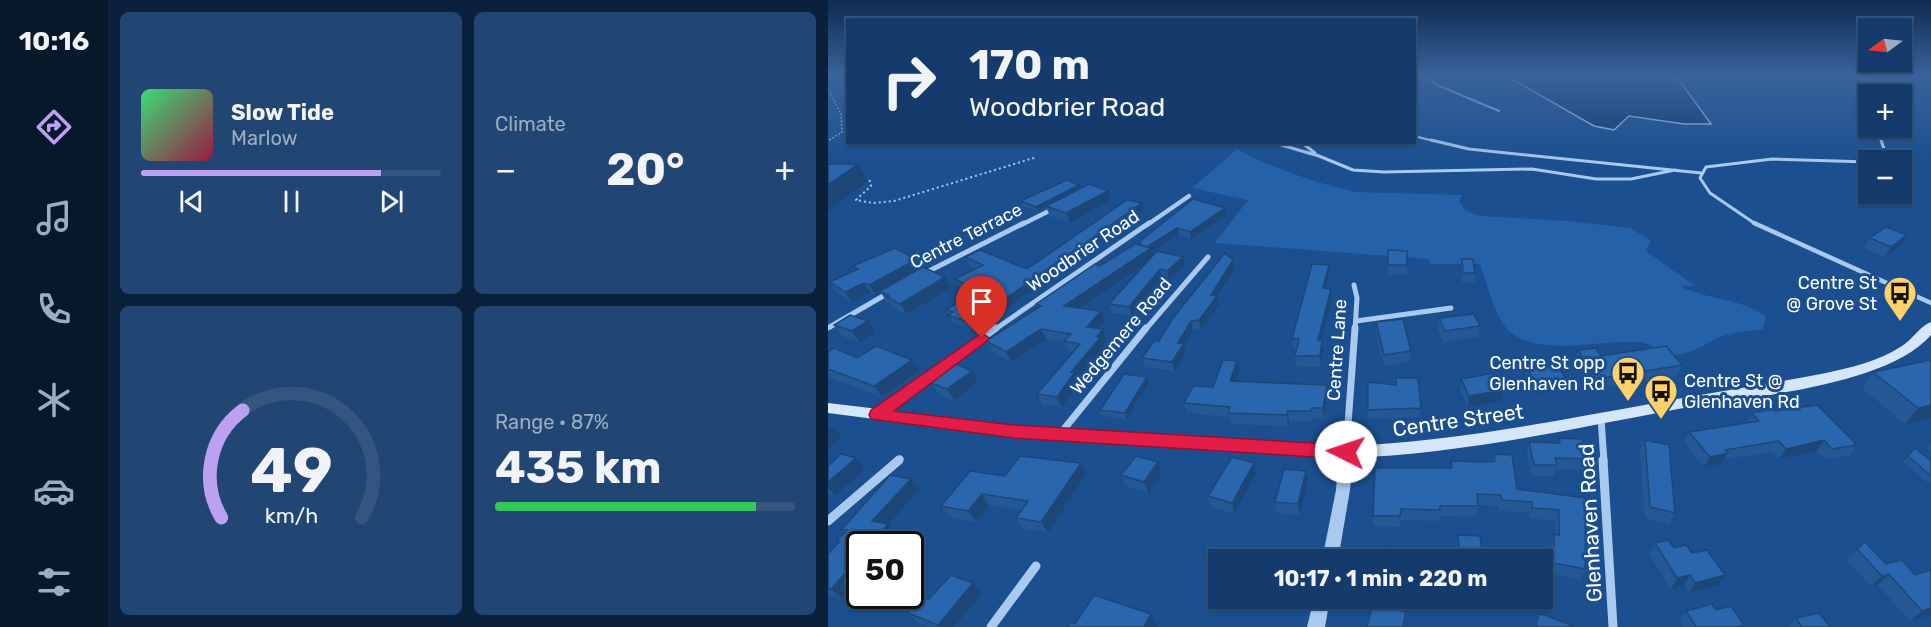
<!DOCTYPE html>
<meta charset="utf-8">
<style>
:root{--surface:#143b6b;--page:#214673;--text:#f1f3f6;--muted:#9dadc1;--line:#33557e;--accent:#bca0f2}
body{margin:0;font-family:Rubik,sans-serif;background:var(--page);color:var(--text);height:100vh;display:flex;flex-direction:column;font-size:22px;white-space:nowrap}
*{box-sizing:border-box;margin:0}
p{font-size:20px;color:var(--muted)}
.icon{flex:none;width:33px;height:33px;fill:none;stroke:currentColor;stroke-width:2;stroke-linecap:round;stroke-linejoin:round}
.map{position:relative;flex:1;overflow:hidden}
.drawer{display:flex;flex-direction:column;gap:12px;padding:12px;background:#0b203b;width:720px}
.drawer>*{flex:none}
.guide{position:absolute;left:18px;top:18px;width:570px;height:126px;border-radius:0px;box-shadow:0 2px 4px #0004,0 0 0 2px var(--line);background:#143b6b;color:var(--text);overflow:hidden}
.needle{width:39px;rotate:255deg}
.tools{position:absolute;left:1030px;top:18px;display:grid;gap:12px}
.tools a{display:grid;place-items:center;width:54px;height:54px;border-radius:0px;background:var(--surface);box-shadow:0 2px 4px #0004,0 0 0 2px var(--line);font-size:30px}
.speed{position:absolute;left:18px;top:531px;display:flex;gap:12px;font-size:30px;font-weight:700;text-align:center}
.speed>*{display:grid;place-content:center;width:78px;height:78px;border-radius:50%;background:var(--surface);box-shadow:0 2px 4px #0004,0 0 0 2px var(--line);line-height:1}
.speed .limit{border:3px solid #111;border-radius:9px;background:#fff;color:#111}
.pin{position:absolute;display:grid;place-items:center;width:51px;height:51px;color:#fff;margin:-62px -26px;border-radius:50% 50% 50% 0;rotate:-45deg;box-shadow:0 0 6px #0007}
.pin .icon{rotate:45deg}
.me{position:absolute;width:66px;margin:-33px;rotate:274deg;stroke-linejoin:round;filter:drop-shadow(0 0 4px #0008)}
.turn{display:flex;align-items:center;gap:21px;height:126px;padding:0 24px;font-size:27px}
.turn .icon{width:78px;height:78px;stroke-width:2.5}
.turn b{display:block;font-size:42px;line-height:51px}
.big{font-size:45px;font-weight:700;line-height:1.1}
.drawer .tile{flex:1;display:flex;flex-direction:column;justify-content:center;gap:9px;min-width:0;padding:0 21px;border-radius:9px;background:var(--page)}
.drawer .dial{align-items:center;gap:0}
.dial svg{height:156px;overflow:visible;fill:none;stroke:var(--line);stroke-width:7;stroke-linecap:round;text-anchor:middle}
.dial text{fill:var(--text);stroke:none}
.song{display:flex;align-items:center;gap:18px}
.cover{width:72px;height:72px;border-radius:9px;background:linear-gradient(135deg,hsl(140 70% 55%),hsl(340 70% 35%))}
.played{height:6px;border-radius:3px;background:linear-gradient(90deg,var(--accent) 80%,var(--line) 80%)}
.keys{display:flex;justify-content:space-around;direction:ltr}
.heat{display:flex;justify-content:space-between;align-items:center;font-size:33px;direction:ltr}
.charge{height:9px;border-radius:4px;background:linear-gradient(90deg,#34c759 87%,var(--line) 0)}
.drawer .tiles{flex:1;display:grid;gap:12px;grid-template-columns:repeat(2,1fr)}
.trip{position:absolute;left:380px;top:549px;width:345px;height:60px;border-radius:0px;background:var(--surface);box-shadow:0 2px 4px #0004,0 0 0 2px var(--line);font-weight:700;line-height:60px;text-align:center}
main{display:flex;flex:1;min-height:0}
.menu{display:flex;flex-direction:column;width:108px;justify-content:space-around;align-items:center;background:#08182b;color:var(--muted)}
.menu .icon{width:42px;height:42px}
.menu .selected{color:var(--accent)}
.menu b{font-size:27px;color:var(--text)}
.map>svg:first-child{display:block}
</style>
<main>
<nav class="menu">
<b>10:16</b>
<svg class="icon selected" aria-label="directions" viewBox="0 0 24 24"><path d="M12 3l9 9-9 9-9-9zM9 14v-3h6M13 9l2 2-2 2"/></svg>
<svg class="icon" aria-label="music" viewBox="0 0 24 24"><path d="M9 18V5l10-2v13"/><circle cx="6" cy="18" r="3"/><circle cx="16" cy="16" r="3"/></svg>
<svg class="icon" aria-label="phone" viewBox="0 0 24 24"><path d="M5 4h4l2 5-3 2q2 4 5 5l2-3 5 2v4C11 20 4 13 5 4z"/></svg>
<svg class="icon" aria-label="climate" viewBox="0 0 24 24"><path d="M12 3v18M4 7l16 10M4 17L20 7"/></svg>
<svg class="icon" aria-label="car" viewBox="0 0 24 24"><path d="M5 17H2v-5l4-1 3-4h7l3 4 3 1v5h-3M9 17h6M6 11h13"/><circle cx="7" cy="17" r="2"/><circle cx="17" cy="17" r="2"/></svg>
<svg class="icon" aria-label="filters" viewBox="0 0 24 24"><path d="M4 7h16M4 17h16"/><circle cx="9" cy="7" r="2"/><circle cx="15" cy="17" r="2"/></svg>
</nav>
<section class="drawer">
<div class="tiles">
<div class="tile">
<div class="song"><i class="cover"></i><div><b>Slow Tide</b><p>Marlow</p></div></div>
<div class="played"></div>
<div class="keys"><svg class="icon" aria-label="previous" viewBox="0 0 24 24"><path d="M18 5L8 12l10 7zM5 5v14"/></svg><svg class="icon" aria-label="pause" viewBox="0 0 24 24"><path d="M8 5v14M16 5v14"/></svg><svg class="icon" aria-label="next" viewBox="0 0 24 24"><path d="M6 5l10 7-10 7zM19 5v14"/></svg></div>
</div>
<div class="tile"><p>Climate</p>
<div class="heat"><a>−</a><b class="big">20°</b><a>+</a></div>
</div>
<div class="tile dial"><svg viewBox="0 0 100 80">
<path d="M14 69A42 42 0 1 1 86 69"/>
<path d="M14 69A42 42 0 0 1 25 14" stroke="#bca0f2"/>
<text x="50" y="56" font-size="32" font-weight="700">49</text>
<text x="50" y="72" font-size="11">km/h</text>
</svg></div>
<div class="tile"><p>Range · 87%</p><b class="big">435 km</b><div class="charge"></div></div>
</div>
</section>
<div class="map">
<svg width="1103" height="627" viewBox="0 0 1103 627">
<rect width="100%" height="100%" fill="#1b4f8f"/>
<path fill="#2461a8" d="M409 149C438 166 496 186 529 192L634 195 631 201 638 211 653 216 739 221 803 228 823 241 818 251 867 286H852C878 300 919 299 938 317L935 329C922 331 907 332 895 336 879 342 865 354 848 355 834 356 823 342 810 342 773 339 712 358 681 331 668 320 658 281 652 264H602L601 259 387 243 420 200 364 188Z"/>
<path fill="#123a6d" stroke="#9cc4f0" stroke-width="1.5" d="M671 75H838L851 80 883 124H856L801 116 786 130 766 126 684 79Z"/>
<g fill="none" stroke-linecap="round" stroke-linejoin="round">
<path stroke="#a9c9ee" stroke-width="1.5" stroke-dasharray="1.5 2" stroke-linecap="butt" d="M0 89 13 114 14 132 0 141"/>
<path stroke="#a9c9ee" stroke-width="2" stroke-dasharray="2 3" stroke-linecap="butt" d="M36 179 42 181 43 186 28 200 45 203 66 201 209 157"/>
<path stroke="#a9c9ee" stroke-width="2" d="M598 75 609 85 671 111
M1035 75 1044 94
M1049 128 1054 142
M586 136 610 142"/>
<path stroke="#a9c9ee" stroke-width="3" d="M603 140 641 149 873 173
M443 142 491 156 525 170 556 172 704 169 768 179H803L847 170
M473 142 487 153
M1047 160 1058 155 1053 140
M929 225 882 193 872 178 878 167 944 159 1041 162"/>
<path stroke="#a9c9ee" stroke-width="4.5" d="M926 223 1103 303"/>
<path stroke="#a9c9ee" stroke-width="4.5" d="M193 225 225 209
M319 225 361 196"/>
<path stroke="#a9c9ee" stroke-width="5" d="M97 273 196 223
M526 285 529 298 527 330
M528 321 623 308
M0 328 62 292
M166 330 321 223
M317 330 380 257"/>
<path stroke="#a9c9ee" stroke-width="7" d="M50 415 168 328
M773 418 776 462
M232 434 318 328
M518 452 527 328
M69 462 72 459"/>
<path stroke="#a9c9ee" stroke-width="9" d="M775 460 785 627
M0 521 71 460
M163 627 208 566"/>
<path fill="#a9c9ee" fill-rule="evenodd" d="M518 447 523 448 525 452 522 490 510 560H494L508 490 511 452 513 448Z
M486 598H502L497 627H479Z"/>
<path fill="#d6e6fa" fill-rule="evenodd" d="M1103 322V335C1058 387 917 397 850 409 739 430 631 454 518 458L186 437 0 413V403L186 425 518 446C621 442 721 422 822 404 879 393 936 385 993 374 1021 368 1050 362 1074 346 1084 340 1093 325 1103 322Z"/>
</g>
<path fill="#245895" d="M252 188 282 200 242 223 222 216 218 207 210 211 194 206 192 201Z
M397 208 398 215 363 239 351 234 324 252 325 254 355 257 357 266 341 280 334 278 304 316 284 313 281 304 316 265 252 308 277 321 270 329H275L279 340 275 345 276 348 250 379 252 383 234 407 215 405 209 394 245 352H241L237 342 218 339 183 362 163 351 158 341 210 308 208 304 272 266 313 245 311 242Z
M316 210 151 328 145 330 125 323 120 315 118 310 144 294 131 287 127 279 148 268 141 265 137 257 199 269Z
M1042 238 1073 245 1056 257 1036 248Z
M560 250 579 251V275H560Z
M86 258 91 269 89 271 123 288 79 314 66 308 63 304 58 301 53 293 48 296 43 293 24 302 9 293 2 282 28 270 25 266Z
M634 259 647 273 646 283H634L633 269Z
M405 260 407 268 389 296 391 305 373 329 365 330 356 345 358 352 347 371 317 367 314 358 331 341Z
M501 265V275L498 288 504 299 494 340 495 351 493 367H469L467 356 469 350H466L464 339Z
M611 318 652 326 651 337 616 342 610 329Z
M548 322 583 351 582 362 556 366 548 333Z
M6 325 48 332 32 342 13 336Z
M750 350 773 356 854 365 849 376 764 389 747 361Z
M0 352 29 358 91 371 54 397 0 377Z
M409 361 412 371 408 382 499 385V396L496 419 485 418 484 422 461 421 460 426 403 424 401 417 359 413 356 403 385 387Z
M699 368 738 378 735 389 706 395 697 379Z
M144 371 150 382 126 400 110 394 103 383Z
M1045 372 1103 418 1077 424 1034 388Z
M568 378 593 408 592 417 540 419V410L568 385Z
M633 379 673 401 640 407 632 390Z
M321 382 299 419 274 416 272 410Z
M947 411 1029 445 1021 456 996 459 989 451 951 459 944 452 897 459 894 464 876 467 856 442 861 432 919 423 924 413Z
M731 438 760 459 756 470 728 469 725 476H703L699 453 701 442 730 443Z
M817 440 847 513 841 524 817 518 812 451Z
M1103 444V451L1100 448Z
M1087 448 1103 461V483H1100L1075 462Z
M666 454 689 489 758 498 757 569 753 580 723 573V545L726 534 727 535 728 521 701 518V512L671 511 670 506 650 505 648 517 612 516 611 521 572 520V527L545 526V516L623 468V461L660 462H665Z
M0 463 37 469 7 496 1 494H0Z
M478 471 480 482 472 515 449 513 447 502Z
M334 473 321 493 298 486 293 475Z
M258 474 220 533 195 529 188 518 194 510 161 505 149 522 121 517 113 506 177 476Z
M428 474 406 514 383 507 380 496Z
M91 490 61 524 70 535 32 544V580L15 599 0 596V554L11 542 9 540 17 532 14 529Z
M630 535 654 554 653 560 631 559 629 540Z
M1037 542 1103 615 1082 621 1050 585 1043 586 1019 560Z
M827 543 864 553 890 586 861 593 856 585 843 589 821 554Z
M145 583 154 594 126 627H100L90 623 80 613Z
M888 610 914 627H855L852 621 858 611Z
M968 618 1002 627H960Z"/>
<path fill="#1d4779" d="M30 164 40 181 0 211V185Z
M251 185 253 190 218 206V207L210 211 208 207Z
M280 191 282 200 242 223 238 213Z
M314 203 316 210 151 328 145 330 140 322Z
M397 208 398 215 363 239 362 232Z
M349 228 351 234 324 252 326 258 240 316 236 306 317 249Z
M1079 235 1073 245 1056 257 1063 247Z
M355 257 357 266 341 280 339 271Z
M86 258 91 269 89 270 90 272 52 291 53 293 48 296 41 285Z
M405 260 407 268 389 296 391 305 373 329 371 320 383 295Z
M501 265V275L495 299V288Z
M332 269 334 278 304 316 301 307Z
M117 277 123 288 79 314 72 304Z
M36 283 43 293 24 302 17 292Z
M503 289 504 299 491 351 490 340Z
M273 311 277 321 263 337 259 327Z
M40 321 48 332 32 342 24 331Z
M363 321 365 330 356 345 358 352 347 371 344 362 350 343Z
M213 329 218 339 183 362 178 352Z
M275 329 279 340 275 345 276 348 250 379 252 383 234 407 229 397 243 372Z
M494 340 495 351 493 367 492 356Z
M84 360 91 371 54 397 46 386Z
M409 361 412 371 404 392 402 381Z
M144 371 150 382 126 400 119 389Z
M319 377 321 382 299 419 297 413Z
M738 378 735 389 706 395 708 384Z
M499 385V396L496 419 495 408Z
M675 390 673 401 640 407 641 396Z
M1103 405V418L1077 424 1090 408Z
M460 411 461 421 460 426 459 415Z
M5 426 14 437 0 450V430Z
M996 440 989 451 951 459 958 449Z
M900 453 894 464 876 467 882 457Z
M28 458 37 469 7 496 0 488V482Z
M330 462 334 473 321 493 316 482Z
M253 463 258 474 220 533 213 522Z
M426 463 428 474 406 514 404 503Z
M478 471 480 482 472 515 470 504Z
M83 479 91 490 61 524 70 535 62 544H42L44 521Z
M154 494 161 505 149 522 140 511Z
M32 557V580L15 599 3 589Z
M1061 574 1050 585 1043 586 1054 576Z
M862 575 856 585 843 589 849 578Z
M897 575 890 586 861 593 867 583Z
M145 583 154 594 126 627H112L110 625Z
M576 598H577L573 621 574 611Z
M1103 608V615L1082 621 1094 611Z
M323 614 330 627H316Z"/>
<path fill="#2a66ad" stroke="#1d4779" stroke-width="1.5" d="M0 164H30L0 185Z
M239 180 251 185 208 207 192 201Z
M261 184 280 191 238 213 218 206Z
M365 199 397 208 362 232 349 228 319 247 315 246 311 242Z
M299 200 314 203 147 320 140 322 120 315 125 312 118 310 149 290 127 279 155 265 137 257 152 250 199 269Z
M1058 227 1079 235 1063 247 1042 238Z
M307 244 323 248 236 306 273 311 259 327 275 329 269 337 272 338 243 372H247L229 397 209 394 252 344 236 341 243 334 213 329 178 352 158 341 213 306 208 304 267 264 272 266Z
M67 248 86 258 81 261 84 262 41 285 36 283 17 292 2 282 30 269 25 266Z
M560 250 579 251V265H560Z
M329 251 355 257 339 271 332 269 301 307 281 304Z
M397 253 405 260 383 295 389 296 371 320 363 321 350 343H356L344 362 314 358 326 341H331L345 318Z
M634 259H645L647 273H635Z
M484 264 501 265 495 288 503 289 490 340H494L492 356H467L471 339H464Z
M95 267 117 277 72 304 59 297 61 296 52 291Z
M646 314 652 326 617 331 611 318Z
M22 315 40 321 24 331 6 325Z
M575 319 583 351 556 355 548 322Z
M48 346 84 360 46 386 0 369V352L6 348 29 358Z
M838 346 854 365 768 379 750 350 768 348 773 356Z
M395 360 409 361 402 381 499 385 495 408H484L483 411H460L459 415 400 413 402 407 356 403 365 386 385 387Z
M1103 360V405L1090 408 1045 372Z
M728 363 738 378 708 384 699 368Z
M128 364 144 371 119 389 103 383Z
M666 373 675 390 641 396 633 379Z
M296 374 319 377 297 413 272 410Z
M568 378H590L593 408 540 410V382L568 385Z
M989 405 1029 445 1004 449 996 440 958 449 951 441 897 450 900 453 882 457 861 432 931 421 924 413 945 409 947 411Z
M731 438 754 439 760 459 727 458 729 465H706L701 442 732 443Z
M817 440 841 445 847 513 822 507Z
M1087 448 1103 461V476L1080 456Z
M13 454 28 458 0 482V463L2 464Z
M666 454 684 455 689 489 758 498 757 569 726 563V534L731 535V510L704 508V502L674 500 673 495 649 494 650 506H612V510L573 509 572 516H545L547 468H624L623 461 660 462 667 461Z
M192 456 253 463 213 522 188 518 200 501 154 494 140 511 113 506 142 471 177 476Z
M308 456 330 462 316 482 293 475Z
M404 457 426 463 404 503 380 496Z
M456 469 478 471 470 504 447 502Z
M62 475 83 479 44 521 60 524 42 544H32V557L3 589 0 588V554L12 541 9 540 19 530 14 529Z
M630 535 652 536 654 554H632Z
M840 540 846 548 858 545 864 553 879 550 897 575 867 583 862 575 849 578 827 543Z
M1037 542 1058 564 1074 560 1087 575 1103 570V608L1094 611 1061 574 1054 576 1029 549Z
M559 546 590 553 589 560H556Z
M419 556 446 560H418Z
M123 575 145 583 110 625 80 613 94 597 101 599Z
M266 595 323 614 316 627H239L242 622 247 624Z
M546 598H576L574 611 578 612 575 627H539Z
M884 604 888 610 903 606 916 625 908 627H868L858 611Z
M711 613 745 626V627H708Z
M991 613 1002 627H974L968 618Z"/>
<linearGradient id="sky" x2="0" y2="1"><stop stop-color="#0f2b4f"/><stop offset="0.46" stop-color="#39639b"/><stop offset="1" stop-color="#39639b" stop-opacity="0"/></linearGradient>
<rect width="1103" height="162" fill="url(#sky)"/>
<path fill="#e11d48" stroke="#92132f" stroke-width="1.5" d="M154 333 161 338 159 341 66 411 186 425 518 445 524 447 526 452 524 457 518 459 186 438 43 419 41 415 43 410Z"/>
<defs>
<symbol id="bus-pin" viewBox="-11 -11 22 30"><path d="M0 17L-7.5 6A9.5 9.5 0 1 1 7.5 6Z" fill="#ffd166" stroke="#1b4f8f"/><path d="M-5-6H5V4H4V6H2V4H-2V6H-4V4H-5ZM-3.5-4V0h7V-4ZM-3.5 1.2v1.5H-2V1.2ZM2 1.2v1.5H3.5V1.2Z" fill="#111"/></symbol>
</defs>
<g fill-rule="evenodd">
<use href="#bus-pin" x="1053" y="274" width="38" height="52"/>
<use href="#bus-pin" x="781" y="354" width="38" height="52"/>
<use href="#bus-pin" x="814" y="372" width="38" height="52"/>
</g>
<g text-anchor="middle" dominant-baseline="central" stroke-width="6" stroke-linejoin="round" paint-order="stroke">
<g font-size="18" fill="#fff" stroke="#1b4f8f">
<text transform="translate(138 236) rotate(-27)">Centre Terrace</text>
<text transform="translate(255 251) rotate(-34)">Woodbrier Road</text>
<text transform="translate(293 336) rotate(-50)">Wedgemere Road</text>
<text transform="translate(509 350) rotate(-86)">Centre Lane</text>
</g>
<g font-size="18" fill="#fff" stroke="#1b4f8f" text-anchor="end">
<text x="1049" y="283">Centre St<tspan x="1049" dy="21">@ Grove St</tspan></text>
<text x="777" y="363">Centre St opp<tspan x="777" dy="21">Glenhaven Rd</tspan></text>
<text x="856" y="381" text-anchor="start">Centre St @<tspan x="856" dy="21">Glenhaven Rd</tspan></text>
</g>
<g font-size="21" fill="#fff" stroke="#1b4f8f">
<text transform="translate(630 420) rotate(-8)">Centre Street</text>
<text transform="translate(762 523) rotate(-93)">Glenhaven Road</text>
</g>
</g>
</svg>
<div class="tools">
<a><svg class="needle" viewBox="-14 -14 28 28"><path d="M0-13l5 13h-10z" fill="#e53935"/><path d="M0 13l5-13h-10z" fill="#9dadc1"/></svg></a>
<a>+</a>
<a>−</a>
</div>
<div class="speed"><div class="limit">50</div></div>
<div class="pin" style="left:154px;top:338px;background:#d93025"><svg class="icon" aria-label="arrive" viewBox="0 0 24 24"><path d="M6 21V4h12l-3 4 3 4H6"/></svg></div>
<svg class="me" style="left:518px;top:452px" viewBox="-20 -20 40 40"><circle r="19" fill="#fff"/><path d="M0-13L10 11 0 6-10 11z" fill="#e11d48"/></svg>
<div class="trip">10:17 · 1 min · 220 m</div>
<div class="guide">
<div class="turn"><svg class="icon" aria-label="right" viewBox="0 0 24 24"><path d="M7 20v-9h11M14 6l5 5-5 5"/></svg><div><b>170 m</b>Woodbrier Road</div></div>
</div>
</div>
</main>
